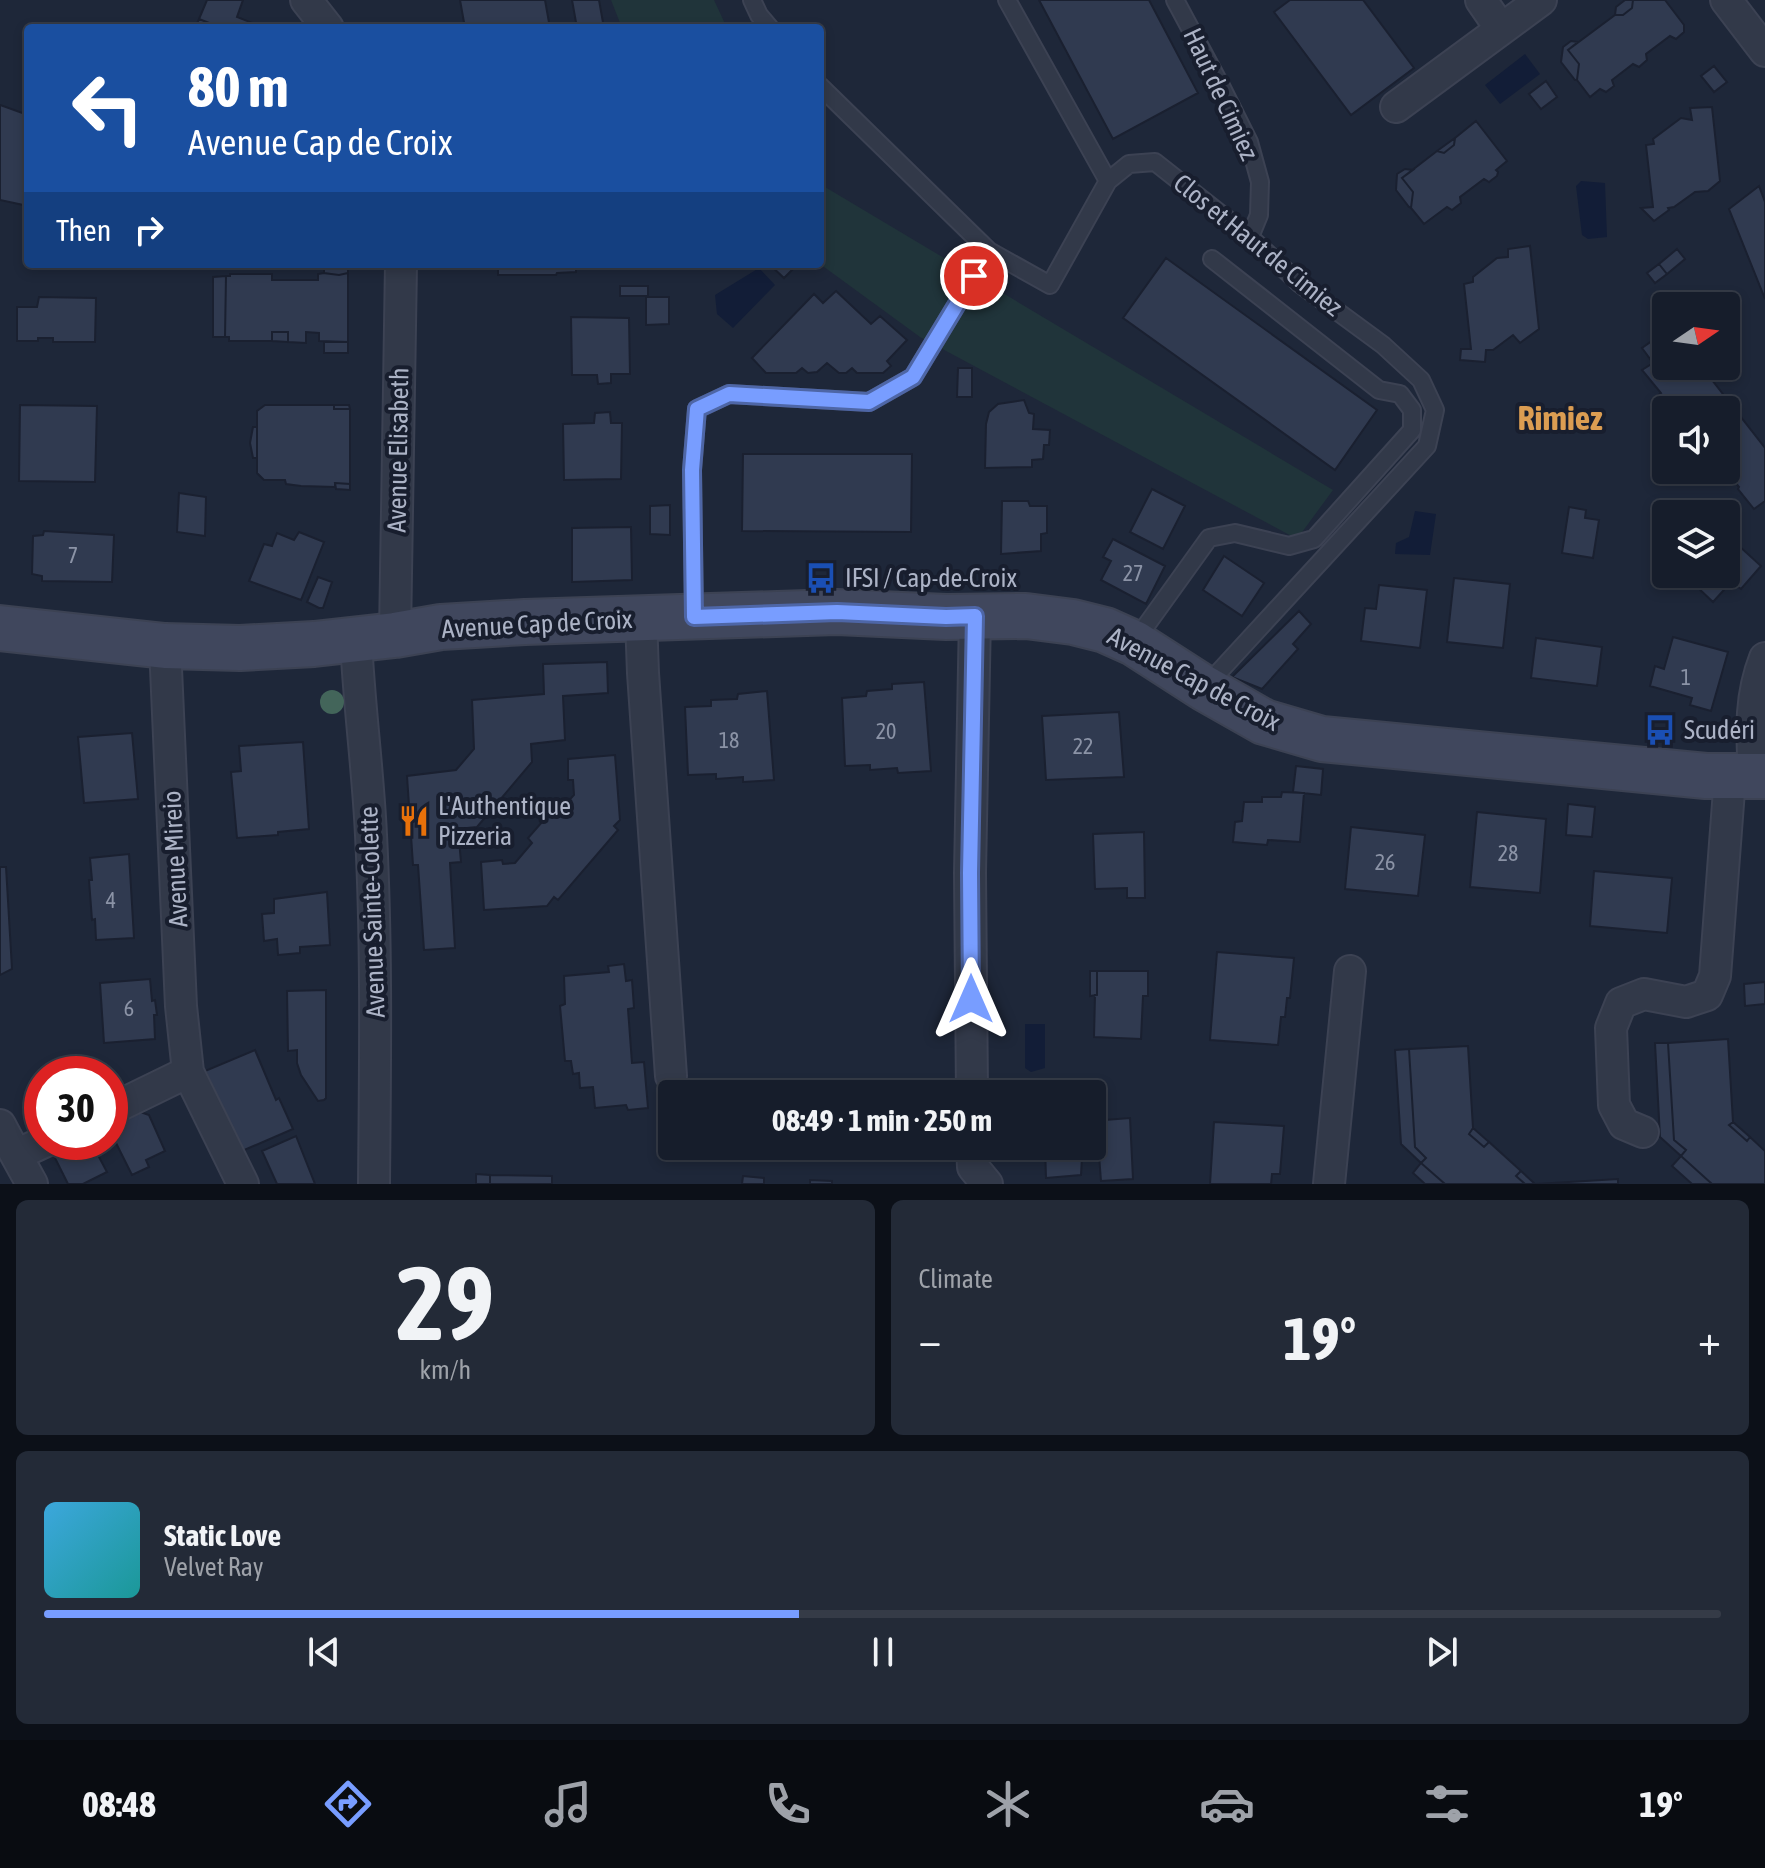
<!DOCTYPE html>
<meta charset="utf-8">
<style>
:root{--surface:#161d2b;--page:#232a37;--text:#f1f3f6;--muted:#9ea2a9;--line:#353b47;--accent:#789dff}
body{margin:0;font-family:"Asap Condensed",sans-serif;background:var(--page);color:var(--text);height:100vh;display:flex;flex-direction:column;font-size:30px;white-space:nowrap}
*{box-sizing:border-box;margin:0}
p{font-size:26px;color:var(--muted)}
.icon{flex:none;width:44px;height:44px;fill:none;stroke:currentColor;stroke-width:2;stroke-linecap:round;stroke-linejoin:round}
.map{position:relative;height:1184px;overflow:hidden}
.details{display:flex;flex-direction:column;gap:16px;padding:16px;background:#0c1018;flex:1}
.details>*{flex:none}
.hud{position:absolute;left:24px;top:24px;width:800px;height:244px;border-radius:8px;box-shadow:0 4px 12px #0003,0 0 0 2px var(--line);background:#1a4fa0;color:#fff;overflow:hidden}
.needle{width:52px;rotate:77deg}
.fabs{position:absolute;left:1652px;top:292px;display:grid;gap:16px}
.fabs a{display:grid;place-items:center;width:88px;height:88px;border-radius:8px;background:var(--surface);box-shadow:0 4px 12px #0003,0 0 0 2px var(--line);font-size:40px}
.speed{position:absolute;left:24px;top:1056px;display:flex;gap:16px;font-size:40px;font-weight:700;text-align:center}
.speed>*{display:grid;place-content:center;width:104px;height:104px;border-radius:50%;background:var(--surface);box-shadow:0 4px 12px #0003,0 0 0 2px var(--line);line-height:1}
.speed .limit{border:12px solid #d22;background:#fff;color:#111}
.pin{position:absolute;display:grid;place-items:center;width:68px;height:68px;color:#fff;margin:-34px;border:4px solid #fff;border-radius:50%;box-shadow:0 2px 8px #0007}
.me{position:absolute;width:88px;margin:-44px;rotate:0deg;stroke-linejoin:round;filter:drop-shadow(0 0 6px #0008)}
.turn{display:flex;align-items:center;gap:28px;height:168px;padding:0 32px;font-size:36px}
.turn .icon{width:104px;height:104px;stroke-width:2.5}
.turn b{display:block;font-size:56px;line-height:68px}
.then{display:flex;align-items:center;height:76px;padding:0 32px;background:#0003;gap:16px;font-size:30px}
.big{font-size:60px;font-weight:700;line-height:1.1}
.details .tile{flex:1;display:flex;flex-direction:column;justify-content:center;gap:12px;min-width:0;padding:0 28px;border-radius:12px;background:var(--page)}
.details .dial{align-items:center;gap:0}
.dial b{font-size:104px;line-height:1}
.song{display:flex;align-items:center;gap:24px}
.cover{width:96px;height:96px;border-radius:12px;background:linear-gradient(135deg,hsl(200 70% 55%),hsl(180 70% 35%))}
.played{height:8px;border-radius:4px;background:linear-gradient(90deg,var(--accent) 45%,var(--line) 45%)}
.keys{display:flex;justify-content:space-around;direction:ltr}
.heat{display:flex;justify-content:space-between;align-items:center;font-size:44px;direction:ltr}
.details .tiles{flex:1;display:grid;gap:16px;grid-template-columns:1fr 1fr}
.tile:last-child{grid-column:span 2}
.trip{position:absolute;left:658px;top:1080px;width:448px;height:80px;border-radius:8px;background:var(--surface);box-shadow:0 4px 12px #0003,0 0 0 2px var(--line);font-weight:700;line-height:80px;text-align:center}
.dock{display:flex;height:128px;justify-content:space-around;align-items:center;background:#090c11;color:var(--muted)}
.dock .icon{width:56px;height:56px}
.dock .on{color:var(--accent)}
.dock b{font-size:36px;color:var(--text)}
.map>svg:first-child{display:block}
</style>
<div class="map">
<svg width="1765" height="1184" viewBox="0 0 1765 1184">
<rect width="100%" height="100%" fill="#1e2739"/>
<path fill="#20343a" d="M611 0H714L727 28H622Z
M820 184 1333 490 1297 539 920 337 820 264Z"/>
<path fill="#121d37" d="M1525 54 1540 74 1500 104 1485 85Z
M1581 181 1605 183 1607 237 1588 239 1582 235 1576 186Z
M759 268 775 285 733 328 717 314 715 295Z
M1415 511 1436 514 1430 555 1395 554 1396 543 1409 537Z
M1025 1024H1045V1068L1031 1072 1025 1068Z"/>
<path fill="#303a50" stroke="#1a2030" stroke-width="2" d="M207 0H243L237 17 265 28H222L199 19Z
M460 0H545L550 28H465Z
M572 0H599L604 28H577Z
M1039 0H1149L1198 93 1113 139Z
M1290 0H1363L1414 68 1351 115 1274 12Z
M1625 0H1633L1632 8 1623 15H1615L1616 7Z
M1633 0H1665L1684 25V32L1676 39 1670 36 1646 54 1647 60 1639 67 1633 64 1612 80 1614 86 1606 92 1600 89 1590 97 1577 80 1579 64 1568 50 1615 15H1623L1632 8Z
M199 19 222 28H195Z
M1571 41 1578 42 1568 50 1579 64 1577 80H1575L1561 62 1563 47Z
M1714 66 1727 82 1714 92 1701 76Z
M1546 81 1557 97 1541 109 1529 94Z
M0 105 28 115V206L0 200Z
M1712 107 1720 181 1708 191 1695 192 1674 207 1668 208 1669 210 1654 221 1641 208 1653 207 1646 145 1654 144 1653 139 1681 118 1692 120 1690 108Z
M1476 121 1507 161 1496 170 1498 172 1497 176 1489 182 1484 179 1460 197 1461 203 1452 210 1447 207 1424 224 1411 208 1413 192 1402 178 1437 151 1444 153 1454 145 1455 138Z
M1455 138 1454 145 1444 153 1437 151Z
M1405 169 1413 170 1402 178 1413 192 1411 208 1409 207 1396 190 1397 174Z
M1759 186 1765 202V299L1729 209Z
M1530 246 1539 329 1520 343 1513 335 1493 350H1486L1485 362 1460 360 1461 349H1471L1464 284 1473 282V277L1497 258 1508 257V249Z
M1677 249 1685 259 1667 274 1659 264Z
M1166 258 1377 410 1335 470 1123 318Z
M324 264H348V273L339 275 324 273Z
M498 264H603V266L576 268V272L557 273 556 275H498Z
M769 264H794L796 266 784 278Z
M1659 264 1667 274 1655 283 1647 273Z
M324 273 339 275 348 273V342L319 341V333L306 332V343L288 342V332H272V341H229V337H225L226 276H230V274H272V280H318V274Z
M226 276 225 337H213V277Z
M620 286H648V296H620Z
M836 291 871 324 880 316 907 340 887 361 891 366 883 373H857L852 368 846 373H839L827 363 817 372 808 373 802 368 796 373H766L752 358 814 294 823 303Z
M39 297 96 298 95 342H53V338H38V341H17V307H37Z
M646 297H669V324L646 325Z
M571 317 629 318 630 374H611V383L598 384 597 375H572Z
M1666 331V366H1701L1765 448V501L1754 509 1738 489 1739 487 1730 476 1727 475 1723 470H1726V410H1675L1674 408 1668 410 1657 396 1661 393 1642 370 1653 363 1642 348Z
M272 332H288V342L272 341Z
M324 342H348V353H324Z
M958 368H972V397H957Z
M1024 400 1029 413 1034 414 1033 429 1050 430 1049 445H1044L1043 459 1032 460V467L985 468 986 424 989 412 998 404Z
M20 405 97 406 95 482 19 481Z
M265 405H334V409H350V484L335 483V487L301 486 286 484 285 480H264L257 473V411Z
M334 405H349L350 409H334Z
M610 412 611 423H622L621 479 564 480 563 424 594 423 595 413Z
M253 427H257V458H253L250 443Z
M743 454H912L911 532 742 531Z
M335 483 350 484V490L336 489Z
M1152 489 1185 506 1163 549 1130 532Z
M179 493 206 497 205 536 177 532Z
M1002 501H1028L1030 506H1047V533L1041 534V551L1001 554Z
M670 505V535L650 534V506Z
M1569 507 1586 510 1585 518 1599 520 1593 558 1562 553Z
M631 527 632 580 572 582V528Z
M44 531 114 535 112 582 42 581V576L32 574 33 536 43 535Z
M299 532 324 542 301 600 249 581 264 544 272 546 277 533 294 540Z
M1726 534 1761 566 1741 589 1731 582 1713 602 1696 586 1700 582 1691 574H1726Z
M1113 539 1165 566 1146 604 1101 580 1111 561 1103 557Z
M1224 556 1264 583 1242 616 1203 590Z
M318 577 332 582 323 608H319L307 602Z
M1454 578 1510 584 1503 648 1447 642Z
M1379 585 1427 590 1420 648 1361 641 1365 608 1376 609Z
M1299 611 1311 624 1293 644 1298 649 1262 689 1232 677Z
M1673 637 1728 652 1711 711 1690 705 1692 698 1650 686 1655 666 1664 669Z
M1536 638 1602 647 1597 686 1531 678Z
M607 662 608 693 563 696 565 740 531 744 532 762 477 827 458 829 461 862 450 863 455 948 424 950 418 865H413L407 776 456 770 474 749 472 700 544 694 543 664Z
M924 682 931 771 898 773 897 768 870 770V765L845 766 842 698 866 696 867 691 892 689V684Z
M767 691 774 780 743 782V777L716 779V774L688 775 685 707 711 706V700L737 699 738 694Z
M1119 712 1124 777 1046 780 1042 716Z
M132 733 138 799 84 803 78 737Z
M303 742 309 829 278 832V835L237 838 231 772 241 771 239 746Z
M615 755 620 820 614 826 618 830 558 900 554 897 547 906 484 910 481 862 502 860 503 864 515 863 532 843 528 838 549 814 554 817 574 795 573 780H568V759Z
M1296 766 1323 769 1321 795 1293 792Z
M1282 792 1304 793 1300 842 1268 840 1267 845 1233 842 1235 822 1242 821 1244 802H1262V797H1281Z
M1568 804 1595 807 1592 837 1566 835Z
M1477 812 1546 819 1540 893 1470 887Z
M1351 827 1425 835 1418 896 1345 889Z
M1144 832 1145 898H1127V888L1095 889 1093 834Z
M129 854 134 938 96 940 95 919 92 920 89 880H92L90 858Z
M0 867H6L12 969 0 975Z
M1594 871 1672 878 1667 933 1590 926Z
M327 892 330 945 300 947V953L278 955 277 939 264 941 262 914 274 913V899Z
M1217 952 1294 958 1290 998H1287L1285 1017H1281L1278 1045 1210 1040Z
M624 964 626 981 632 980 634 1008 628 1009 632 1063 644 1062 648 1108 628 1110 626 1105 595 1108 593 1087 580 1088 579 1073 573 1074 571 1061H565L560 1006 565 1004 564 976 609 972 608 966Z
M1090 971H1097V995L1090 996Z
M1097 971H1148V996H1143L1141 1039 1094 1037 1095 995H1097Z
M150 979 152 1001 155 1000 157 1015H154L155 1039 104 1043 100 983Z
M1765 982V1004L1745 1006 1744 984Z
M326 990V1098L324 1100 318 1101 301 1075 297 1063V1050L288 1051 287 991Z
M1728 1039 1733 1122 1729 1125 1747 1141 1750 1137 1765 1151V1184H1712L1681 1156 1686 1150 1674 1140 1668 1043Z
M1655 1043H1668L1674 1140 1686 1150 1681 1156 1660 1137Z
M1468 1046 1473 1128 1469 1134 1484 1147 1489 1142 1521 1171 1516 1176 1525 1184H1445L1421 1163 1426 1158 1415 1147 1409 1049Z
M1409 1049 1415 1147 1426 1158 1421 1163 1401 1144 1395 1050Z
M255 1050 276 1100 279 1098 293 1129 242 1151 205 1071Z
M129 1108 149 1115 165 1151 146 1160 149 1167 132 1175 110 1131V1117Z
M1130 1118 1133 1179 1101 1181 1099 1155 1082 1157 1081 1175 1046 1178 1045 1146H1092V1121Z
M1214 1122 1284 1126 1280 1174H1272L1271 1184H1210Z
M1733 1122 1750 1137 1747 1141 1729 1125Z
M1473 1128 1489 1142 1484 1147 1469 1134Z
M296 1136 315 1184H277L262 1151Z
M66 1142H91L107 1172 83 1184H68L51 1150Z
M1681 1156 1712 1184H1692L1672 1166Z
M1421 1163 1445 1184H1425L1413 1173Z
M1521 1171 1535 1184H1525L1516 1176Z
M476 1174 490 1175V1184H476Z
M490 1175 552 1176V1184H490Z
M743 1176 764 1178V1184H742Z
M1618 1179V1184H1536Z
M810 1180 832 1181V1184H810Z"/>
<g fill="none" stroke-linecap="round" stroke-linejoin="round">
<defs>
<path id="lane" d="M752 0 759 15 770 28
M1007 0 1108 181
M1175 0 1221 86 1249 142 1260 182 1259 215 1250 237
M820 86 989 251 1050 285 1108 181 1129 164 1155 162 1250 237 1300 284 1383 345 1421 380 1435 410 1427 446 1206 686
M694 615 692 470 697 409 729 394 869 402 913 377 989 251
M1135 641 1209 538 1235 533 1289 546 1314 539 1412 430V410L1400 394 1379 390 1212 259"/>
<path id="street" d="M306 0 328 28
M1481 0 1501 29
M1726 0 1765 51
M1396 107 1541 0
M641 619 643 673 671 1076
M395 635 401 264
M356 640C359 705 368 770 371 835 377 951 375 1068 374 1184
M165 646 181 1006 188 1072 243 1184
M1754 777C1752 734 1749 699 1765 658
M972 1094 970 873 975 616
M110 1110 188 1072
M0 1125 16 1155 44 1142
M1643 1132 1624 1124 1614 1105 1611 1028 1621 1003 1644 994 1686 1002 1707 995 1715 976 1730 777
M972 1146 973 1167 987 1184
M16 1155 32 1184
M1329 1184 1350 971"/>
<path id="secondary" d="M0 628 165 646 240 648 314 644 395 635 441 627 525 622 837 612 946 617 1026 616 1073 622 1105 630 1134 643 1204 688 1264 722 1322 739 1706 776H1765"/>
</defs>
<use href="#lane" stroke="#3c4253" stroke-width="20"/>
<use href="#street" stroke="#3c4253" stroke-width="34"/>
<use href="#secondary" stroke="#3c4253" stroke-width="48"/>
<use href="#lane" stroke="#323949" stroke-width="16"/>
<use href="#street" stroke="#323949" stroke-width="30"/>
<use href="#secondary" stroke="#40475d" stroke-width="44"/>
</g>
<circle fill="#43655a" cx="332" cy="702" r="12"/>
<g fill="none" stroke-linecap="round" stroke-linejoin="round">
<defs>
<path id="route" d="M971 999 970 873 975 616 946 617 837 612 694 617 692 470 697 409 729 394 869 402 913 377 974 276"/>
</defs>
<use href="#route" stroke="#4e66a6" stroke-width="20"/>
<use href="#route" stroke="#789dff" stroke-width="14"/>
</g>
<defs>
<symbol id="bus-bare" viewBox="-9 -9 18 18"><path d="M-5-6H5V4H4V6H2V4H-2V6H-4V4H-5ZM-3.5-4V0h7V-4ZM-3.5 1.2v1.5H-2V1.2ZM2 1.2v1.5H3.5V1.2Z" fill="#1a4fb4" stroke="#181e2e" stroke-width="2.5" paint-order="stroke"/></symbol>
<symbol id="restaurant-bare" viewBox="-9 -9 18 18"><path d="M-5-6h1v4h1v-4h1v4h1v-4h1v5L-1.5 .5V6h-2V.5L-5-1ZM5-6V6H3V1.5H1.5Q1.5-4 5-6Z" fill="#e8710a" stroke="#181e2e" stroke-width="2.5" paint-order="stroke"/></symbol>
</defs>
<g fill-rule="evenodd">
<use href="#bus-bare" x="799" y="556" width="44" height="44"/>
<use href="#bus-bare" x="1638" y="708" width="44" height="44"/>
<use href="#restaurant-bare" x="392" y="799" width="44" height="44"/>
</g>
<g text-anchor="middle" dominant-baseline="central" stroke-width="8" stroke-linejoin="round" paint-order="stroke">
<g font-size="22" fill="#8b93a6">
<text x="73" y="555">7</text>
<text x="1133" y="573">27</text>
<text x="1686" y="677">1</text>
<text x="886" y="731">20</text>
<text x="729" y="740">18</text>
<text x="1083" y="746">22</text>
<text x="1508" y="853">28</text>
<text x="1385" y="862">26</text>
<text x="111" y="900">4</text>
<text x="129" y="1008">6</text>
</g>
<g font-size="26" fill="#acb3c6" stroke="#181e2e">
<text transform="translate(1221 94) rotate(65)">Haut de Cimiez</text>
<text transform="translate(1258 245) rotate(39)">Clos et Haut de Cimiez</text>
<text transform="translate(398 450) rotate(-89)">Avenue Elisabeth</text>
<text transform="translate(537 624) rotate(-3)">Avenue Cap de Croix</text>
<text transform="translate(1194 679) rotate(28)">Avenue Cap de Croix</text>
<text transform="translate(175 859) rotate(-93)">Avenue Mireio</text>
<text transform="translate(372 912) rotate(-92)">Avenue Sainte-Colette</text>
</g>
<g font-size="26" fill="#acb3c6" stroke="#181e2e" text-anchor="start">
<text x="845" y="578">IFSI / Cap-de-Croix</text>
<text x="1684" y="730">Scudéri</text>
<text x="438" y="806">L'Authentique<tspan x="438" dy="30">Pizzeria</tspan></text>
</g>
<g font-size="34" font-weight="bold" fill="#db9d52" stroke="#181e2e">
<text x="1560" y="417">Rimiez</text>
</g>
</g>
</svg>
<div class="fabs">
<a><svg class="needle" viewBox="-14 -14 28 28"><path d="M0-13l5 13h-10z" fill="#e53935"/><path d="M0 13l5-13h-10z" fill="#9ea2a9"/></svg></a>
<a><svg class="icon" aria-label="sound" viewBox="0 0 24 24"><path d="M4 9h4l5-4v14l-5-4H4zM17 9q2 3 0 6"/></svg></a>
<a><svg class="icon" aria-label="layers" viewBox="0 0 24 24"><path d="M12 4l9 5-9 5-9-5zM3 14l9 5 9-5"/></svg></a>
</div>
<div class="speed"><div class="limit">30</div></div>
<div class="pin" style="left:974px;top:276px;background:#d93025"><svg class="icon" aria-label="arrive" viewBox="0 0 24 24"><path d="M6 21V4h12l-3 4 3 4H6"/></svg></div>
<svg class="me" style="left:971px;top:999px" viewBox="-20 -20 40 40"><path d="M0-17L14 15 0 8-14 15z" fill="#789dff" stroke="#fff" stroke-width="4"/></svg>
<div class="trip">08:49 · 1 min · 250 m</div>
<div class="hud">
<div class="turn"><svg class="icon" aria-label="left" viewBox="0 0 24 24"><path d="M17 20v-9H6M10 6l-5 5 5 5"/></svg><div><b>80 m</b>Avenue Cap de Croix</div></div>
<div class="then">Then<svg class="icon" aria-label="right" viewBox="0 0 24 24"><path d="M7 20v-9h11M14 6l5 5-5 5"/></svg></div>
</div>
</div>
<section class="details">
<div class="tiles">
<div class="tile dial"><b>29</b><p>km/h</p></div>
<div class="tile"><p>Climate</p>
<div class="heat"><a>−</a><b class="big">19°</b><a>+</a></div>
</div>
<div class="tile">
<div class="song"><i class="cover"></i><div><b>Static Love</b><p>Velvet Ray</p></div></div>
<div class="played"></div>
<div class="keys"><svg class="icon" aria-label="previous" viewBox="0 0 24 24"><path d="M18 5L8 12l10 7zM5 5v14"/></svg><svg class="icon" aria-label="pause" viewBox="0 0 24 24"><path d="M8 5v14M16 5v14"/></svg><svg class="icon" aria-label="next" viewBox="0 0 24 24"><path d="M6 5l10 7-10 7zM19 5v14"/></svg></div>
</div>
</div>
</section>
<nav class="dock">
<b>08:48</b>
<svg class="icon on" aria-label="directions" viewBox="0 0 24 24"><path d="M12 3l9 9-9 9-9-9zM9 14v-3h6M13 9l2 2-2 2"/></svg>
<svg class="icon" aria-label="music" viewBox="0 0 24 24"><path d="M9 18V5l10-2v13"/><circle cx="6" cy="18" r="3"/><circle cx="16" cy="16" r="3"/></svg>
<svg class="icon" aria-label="phone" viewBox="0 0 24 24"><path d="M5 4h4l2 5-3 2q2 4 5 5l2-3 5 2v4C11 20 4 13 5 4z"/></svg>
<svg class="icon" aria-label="climate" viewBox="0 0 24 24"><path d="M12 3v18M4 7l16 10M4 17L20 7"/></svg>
<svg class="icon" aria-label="car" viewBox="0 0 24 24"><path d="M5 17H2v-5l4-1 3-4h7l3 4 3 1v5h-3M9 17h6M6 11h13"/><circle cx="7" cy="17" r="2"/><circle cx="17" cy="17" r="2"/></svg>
<svg class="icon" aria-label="filters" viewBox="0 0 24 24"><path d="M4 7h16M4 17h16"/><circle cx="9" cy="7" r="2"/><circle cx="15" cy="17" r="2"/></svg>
<b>19°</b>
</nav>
